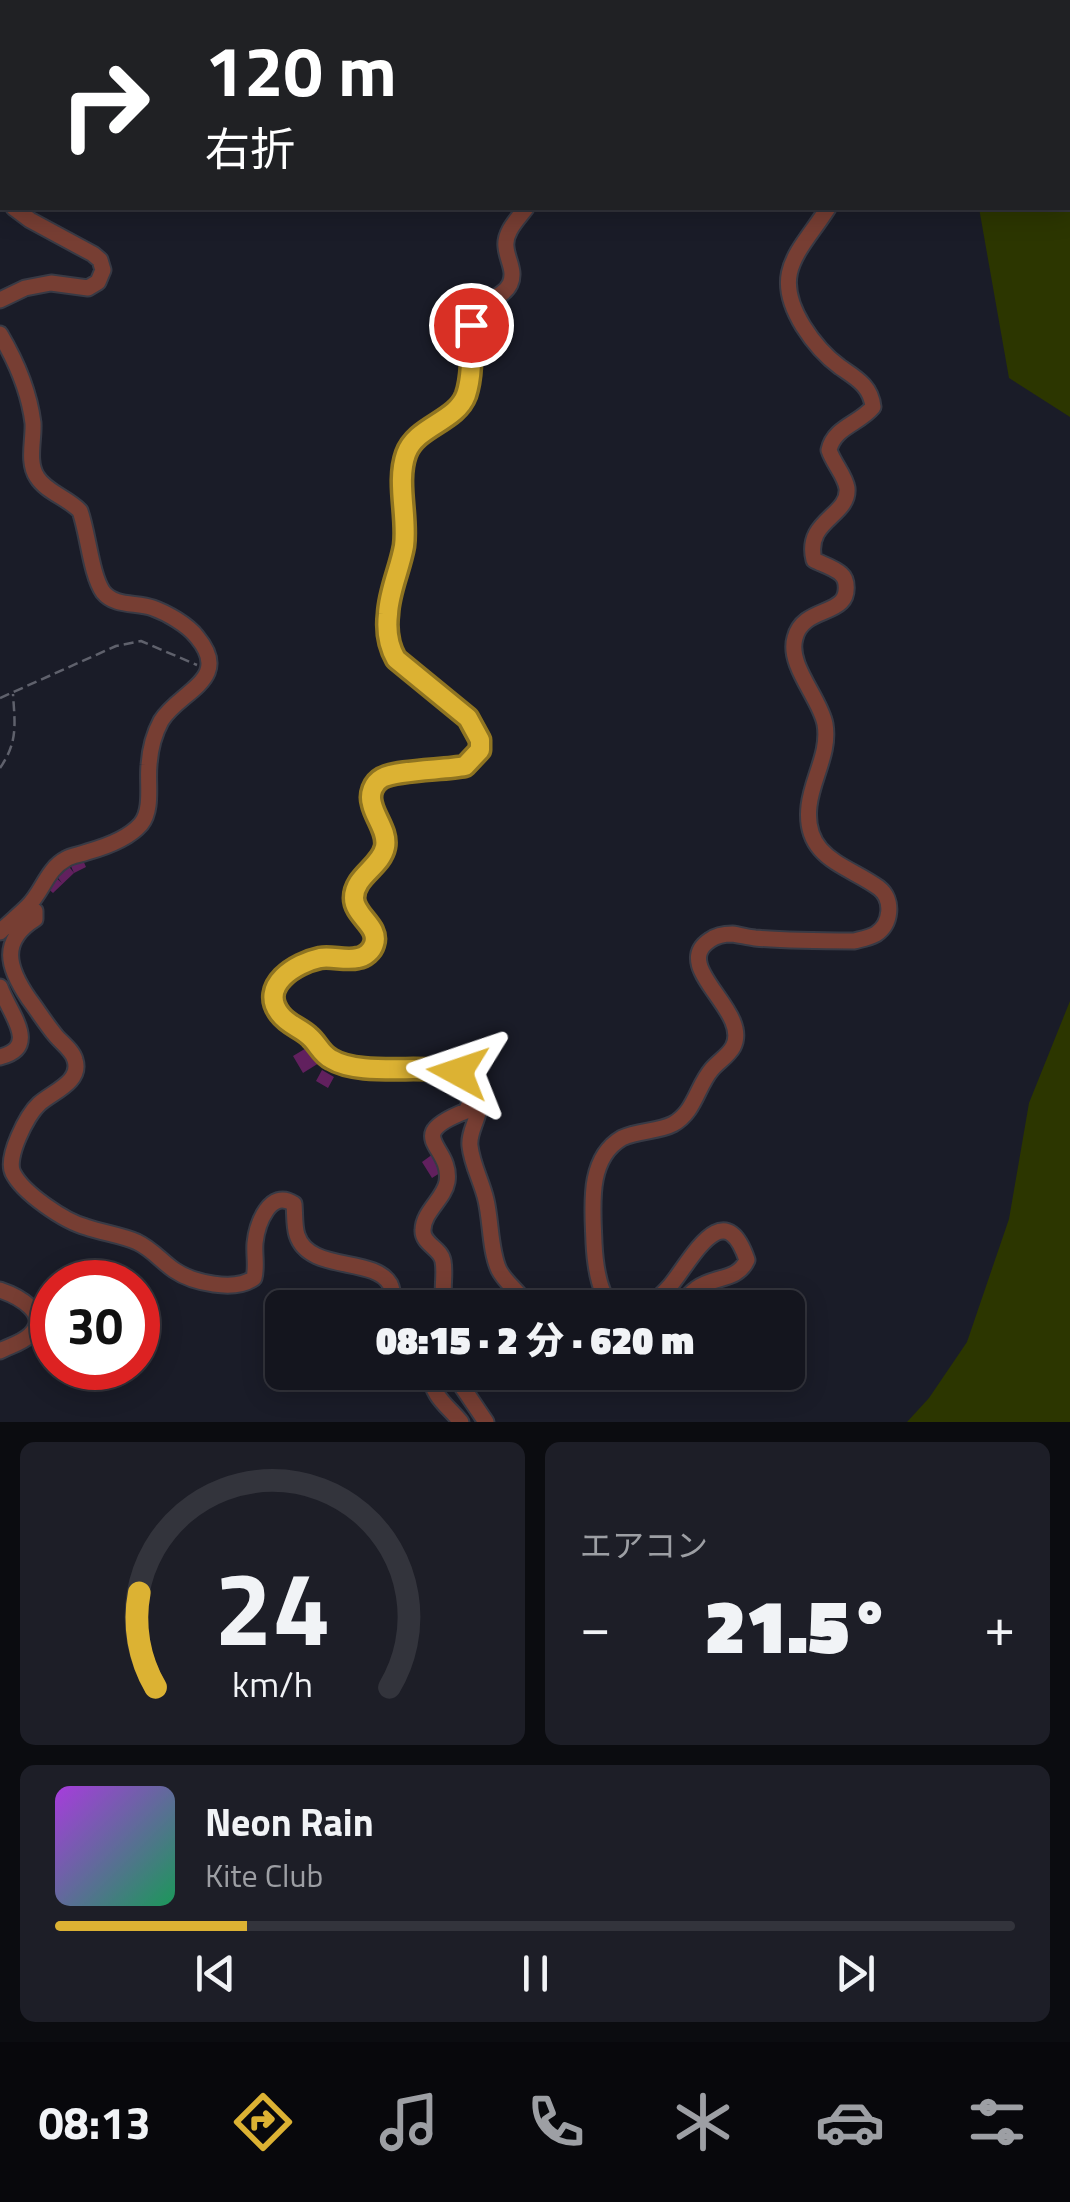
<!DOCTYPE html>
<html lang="ja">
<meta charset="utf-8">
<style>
:root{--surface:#14151e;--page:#1d1e27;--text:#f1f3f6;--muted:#9d9fa4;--line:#33343c;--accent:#dcb233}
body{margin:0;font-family:"Titillium Web","Noto Sans JP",sans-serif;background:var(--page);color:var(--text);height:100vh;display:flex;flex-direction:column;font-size:38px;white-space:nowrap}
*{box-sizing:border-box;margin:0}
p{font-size:32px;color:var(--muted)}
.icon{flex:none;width:55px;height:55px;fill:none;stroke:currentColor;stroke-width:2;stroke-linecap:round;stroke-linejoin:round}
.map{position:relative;height:1422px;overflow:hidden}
.drawer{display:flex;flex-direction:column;gap:20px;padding:20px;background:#0b0c10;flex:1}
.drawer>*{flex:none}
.top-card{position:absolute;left:0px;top:0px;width:1070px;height:210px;box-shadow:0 5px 25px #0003,0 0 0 2px var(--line);background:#202124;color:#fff;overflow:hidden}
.speed{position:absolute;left:30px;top:1260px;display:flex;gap:20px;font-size:50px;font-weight:700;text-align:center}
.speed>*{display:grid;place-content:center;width:130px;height:130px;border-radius:50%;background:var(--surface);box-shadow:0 5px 25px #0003,0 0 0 2px var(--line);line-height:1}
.speed .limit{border:15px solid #d22;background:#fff;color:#111}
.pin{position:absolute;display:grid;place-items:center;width:85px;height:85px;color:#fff;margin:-42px;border:5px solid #fff;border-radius:50%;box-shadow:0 2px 10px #0007}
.me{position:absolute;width:110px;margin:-55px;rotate:275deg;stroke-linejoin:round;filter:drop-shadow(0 0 8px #0008)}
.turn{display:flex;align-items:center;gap:35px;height:210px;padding:0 40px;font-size:45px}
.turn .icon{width:130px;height:130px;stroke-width:2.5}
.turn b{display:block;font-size:70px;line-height:85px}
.big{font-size:75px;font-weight:800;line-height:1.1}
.drawer .card{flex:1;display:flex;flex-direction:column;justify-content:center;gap:15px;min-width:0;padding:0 35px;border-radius:15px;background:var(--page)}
.drawer .dial{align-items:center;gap:0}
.dial svg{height:260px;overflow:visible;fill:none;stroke:var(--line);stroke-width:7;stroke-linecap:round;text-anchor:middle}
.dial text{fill:var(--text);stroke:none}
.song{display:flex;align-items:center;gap:30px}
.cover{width:120px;height:120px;border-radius:15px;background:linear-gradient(135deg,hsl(280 70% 55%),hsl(150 70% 35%))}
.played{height:10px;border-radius:5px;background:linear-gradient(90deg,var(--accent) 20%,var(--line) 20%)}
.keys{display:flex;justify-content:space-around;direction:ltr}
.heat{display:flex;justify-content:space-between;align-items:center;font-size:55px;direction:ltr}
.drawer .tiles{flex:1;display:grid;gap:20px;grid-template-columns:1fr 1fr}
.card:last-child{grid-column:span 2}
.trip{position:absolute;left:265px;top:1290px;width:540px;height:100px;border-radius:15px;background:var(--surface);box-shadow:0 5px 25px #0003,0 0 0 2px var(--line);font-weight:800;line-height:100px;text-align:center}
.tab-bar{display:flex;height:160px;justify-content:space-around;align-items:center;background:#08080c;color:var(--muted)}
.tab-bar .icon{width:70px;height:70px}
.tab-bar .on{color:var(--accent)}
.tab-bar b{font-size:45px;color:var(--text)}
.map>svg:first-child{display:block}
</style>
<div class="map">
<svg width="1070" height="1422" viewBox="0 0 1070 1422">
<rect width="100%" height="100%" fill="#1a1c28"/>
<path fill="#2c3600" d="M1070 54V417L1009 378 979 208H1068V55Z
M1070 1001V1422H907L929 1398 967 1342 1009 1219 1029 1103Z"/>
<path fill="#61205e" d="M82 858 86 867 74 873 53 893 45 886 54 876 62 883 55 874 67 864 74 873 70 864Z
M308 1047 319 1063 303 1073 293 1056Z
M322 1070 334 1077 328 1088 316 1081Z
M433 1154 443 1171 432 1178 422 1162Z"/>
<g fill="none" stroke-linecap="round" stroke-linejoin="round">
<defs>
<path id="minor" d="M208 0 210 2
M477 2V0
M880 2V0
M0 54H2
M0 190 2 192
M526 208C518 219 504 232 506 247 507 260 516 271 510 284 503 299 482 300 475 313 462 335 476 374 465 397 455 421 422 426 409 449 395 474 409 518 404 548 400 570 389 592 387 615 386 631 388 645 396 659L468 718 480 740V750L465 766C445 770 397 770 382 778 373 784 369 795 372 805 376 819 389 833 385 848 380 868 353 877 354 899 354 917 381 927 374 945 371 951 363 958 356 959 344 961 331 956 318 959 294 964 258 988 281 1016 290 1025 303 1029 312 1038 319 1046 323 1056 332 1061 362 1076 480 1049 472 1099L478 1101C482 1116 468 1130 470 1146 472 1165 482 1182 486 1200 491 1221 490 1251 499 1270 506 1284 521 1292 528 1308
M0 300 25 288 51 283 88 288 98 282 103 270 100 260 93 254 30 220 14 208
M0 334C16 361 29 391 33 423 34 440 27 462 37 477 46 492 68 498 80 511 88 533 91 575 103 592 115 607 136 602 153 608 167 613 188 625 197 637 233 680 179 691 161 721 154 734 150 750 149 765 147 783 153 809 141 824 129 838 105 847 87 852 80 855 72 855 66 859 47 869 43 891 28 906 19 915 9 923 0 932
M28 906 35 911V919C0 941 7 967 29 999 38 1011 46 1024 56 1036 62 1043 73 1051 75 1060 82 1082 52 1092 39 1104 27 1115 5 1158 13 1173 23 1193 64 1221 86 1227 103 1233 121 1235 137 1242 152 1249 161 1261 174 1270 193 1283 235 1292 254 1278 257 1266 254 1255 255 1243 257 1224 270 1188 294 1204 295 1214 294 1226 297 1235 309 1273 374 1256 390 1284 394 1292 393 1300 393 1308
M0 987C9 1013 41 1047 0 1057
M0 1290C18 1296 52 1314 30 1335 22 1343 9 1346 0 1351
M446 1308C440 1292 446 1277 443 1261 441 1248 422 1244 423 1230 423 1212 444 1199 447 1182 453 1145 400 1137 466 1111L472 1099
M613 1308C598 1293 595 1263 594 1243 593 1209 586 1159 622 1138 638 1130 658 1132 673 1124 695 1112 697 1086 712 1069 719 1061 728 1056 733 1047 752 1011 669 967 710 940 717 935 725 934 732 934 740 935 747 937 755 938 787 941 821 941 854 941 862 939 869 938 876 934 891 924 894 900 879 888 848 865 803 859 809 806 812 778 830 753 825 724 820 698 787 665 795 638 801 613 829 614 841 602 848 595 848 580 841 574 835 568 822 564 814 560 804 520 850 516 847 488 845 475 833 463 829 450 834 427 859 424 873 407 871 386 856 378 840 367 825 356 813 342 803 326 770 272 799 253 828 208
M646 1308C654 1302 663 1294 670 1286 691 1261 724 1192 747 1260 737 1282 714 1275 696 1289 689 1294 684 1301 678 1308
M429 1372C434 1399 445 1403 461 1422
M459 1372V1382L486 1422"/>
</defs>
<use href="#minor" stroke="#383a45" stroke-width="19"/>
<path stroke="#5f616c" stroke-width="2.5" stroke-dasharray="10 5" stroke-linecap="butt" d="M175 0 178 2
M253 2 268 0 274 2
M1027 2 1033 0
M0 698 116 646 141 641 197 665
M0 768C18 742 15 725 13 694"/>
<use href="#minor" stroke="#773e33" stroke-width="15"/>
</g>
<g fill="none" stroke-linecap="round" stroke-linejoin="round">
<defs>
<path id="route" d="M458 1072C422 1064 360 1077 331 1059 321 1054 318 1044 310 1037 301 1028 288 1025 280 1014 258 986 296 963 320 958 332 956 346 961 358 958 365 957 372 951 374 944 380 926 354 916 354 898 354 876 381 867 385 847 388 832 375 818 372 804 369 794 373 783 382 778 397 770 445 770 465 766L480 750V740L468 718 396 659C388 645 386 631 388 614 389 591 400 569 404 546 408 517 396 482 406 454 416 426 456 422 466 395 473 374 471 346 471 325"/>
</defs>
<use href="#route" stroke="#8f7421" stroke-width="25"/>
<use href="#route" stroke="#dcb233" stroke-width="18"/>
</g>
</svg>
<div class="speed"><div class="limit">30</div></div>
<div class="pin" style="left:471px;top:325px;background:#d93025"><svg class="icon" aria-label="arrive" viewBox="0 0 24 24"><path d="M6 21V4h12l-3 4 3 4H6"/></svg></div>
<svg class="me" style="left:458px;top:1072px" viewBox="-20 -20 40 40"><path d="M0-17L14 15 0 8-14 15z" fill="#dcb233" stroke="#fff" stroke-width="4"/></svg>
<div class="trip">08:15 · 2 分 · 620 m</div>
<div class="top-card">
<div class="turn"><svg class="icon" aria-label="right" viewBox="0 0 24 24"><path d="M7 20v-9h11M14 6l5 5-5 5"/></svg><div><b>120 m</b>右折</div></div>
</div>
</div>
<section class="drawer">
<div class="tiles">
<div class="card dial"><svg viewBox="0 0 100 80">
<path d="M14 69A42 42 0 1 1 86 69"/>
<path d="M14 69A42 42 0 0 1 9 40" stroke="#dcb233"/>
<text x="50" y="56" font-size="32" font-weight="700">24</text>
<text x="50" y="72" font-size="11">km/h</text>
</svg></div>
<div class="card"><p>エアコン</p>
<div class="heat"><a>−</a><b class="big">21.5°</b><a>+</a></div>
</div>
<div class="card">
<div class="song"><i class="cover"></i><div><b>Neon Rain</b><p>Kite Club</p></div></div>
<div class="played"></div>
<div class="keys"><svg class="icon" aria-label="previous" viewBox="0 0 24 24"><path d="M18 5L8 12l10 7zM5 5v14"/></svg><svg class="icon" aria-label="pause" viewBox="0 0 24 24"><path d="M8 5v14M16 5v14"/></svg><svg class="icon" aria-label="next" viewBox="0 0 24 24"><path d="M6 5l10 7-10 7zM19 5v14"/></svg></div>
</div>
</div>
</section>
<nav class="tab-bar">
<b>08:13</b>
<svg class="icon on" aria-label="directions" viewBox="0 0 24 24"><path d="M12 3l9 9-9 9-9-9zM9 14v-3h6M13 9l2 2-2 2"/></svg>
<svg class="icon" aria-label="music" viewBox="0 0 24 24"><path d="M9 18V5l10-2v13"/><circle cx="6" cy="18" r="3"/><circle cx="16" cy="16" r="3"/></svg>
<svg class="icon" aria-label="phone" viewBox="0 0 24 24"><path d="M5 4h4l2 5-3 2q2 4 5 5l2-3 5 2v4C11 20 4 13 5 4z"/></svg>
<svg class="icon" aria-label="climate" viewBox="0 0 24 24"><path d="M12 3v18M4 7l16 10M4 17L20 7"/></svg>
<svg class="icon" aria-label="car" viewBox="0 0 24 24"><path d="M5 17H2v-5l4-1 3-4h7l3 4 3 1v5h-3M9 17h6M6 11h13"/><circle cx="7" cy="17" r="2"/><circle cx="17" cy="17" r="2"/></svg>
<svg class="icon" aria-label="filters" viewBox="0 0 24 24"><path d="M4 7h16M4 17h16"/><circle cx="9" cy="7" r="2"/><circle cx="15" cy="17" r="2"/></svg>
</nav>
